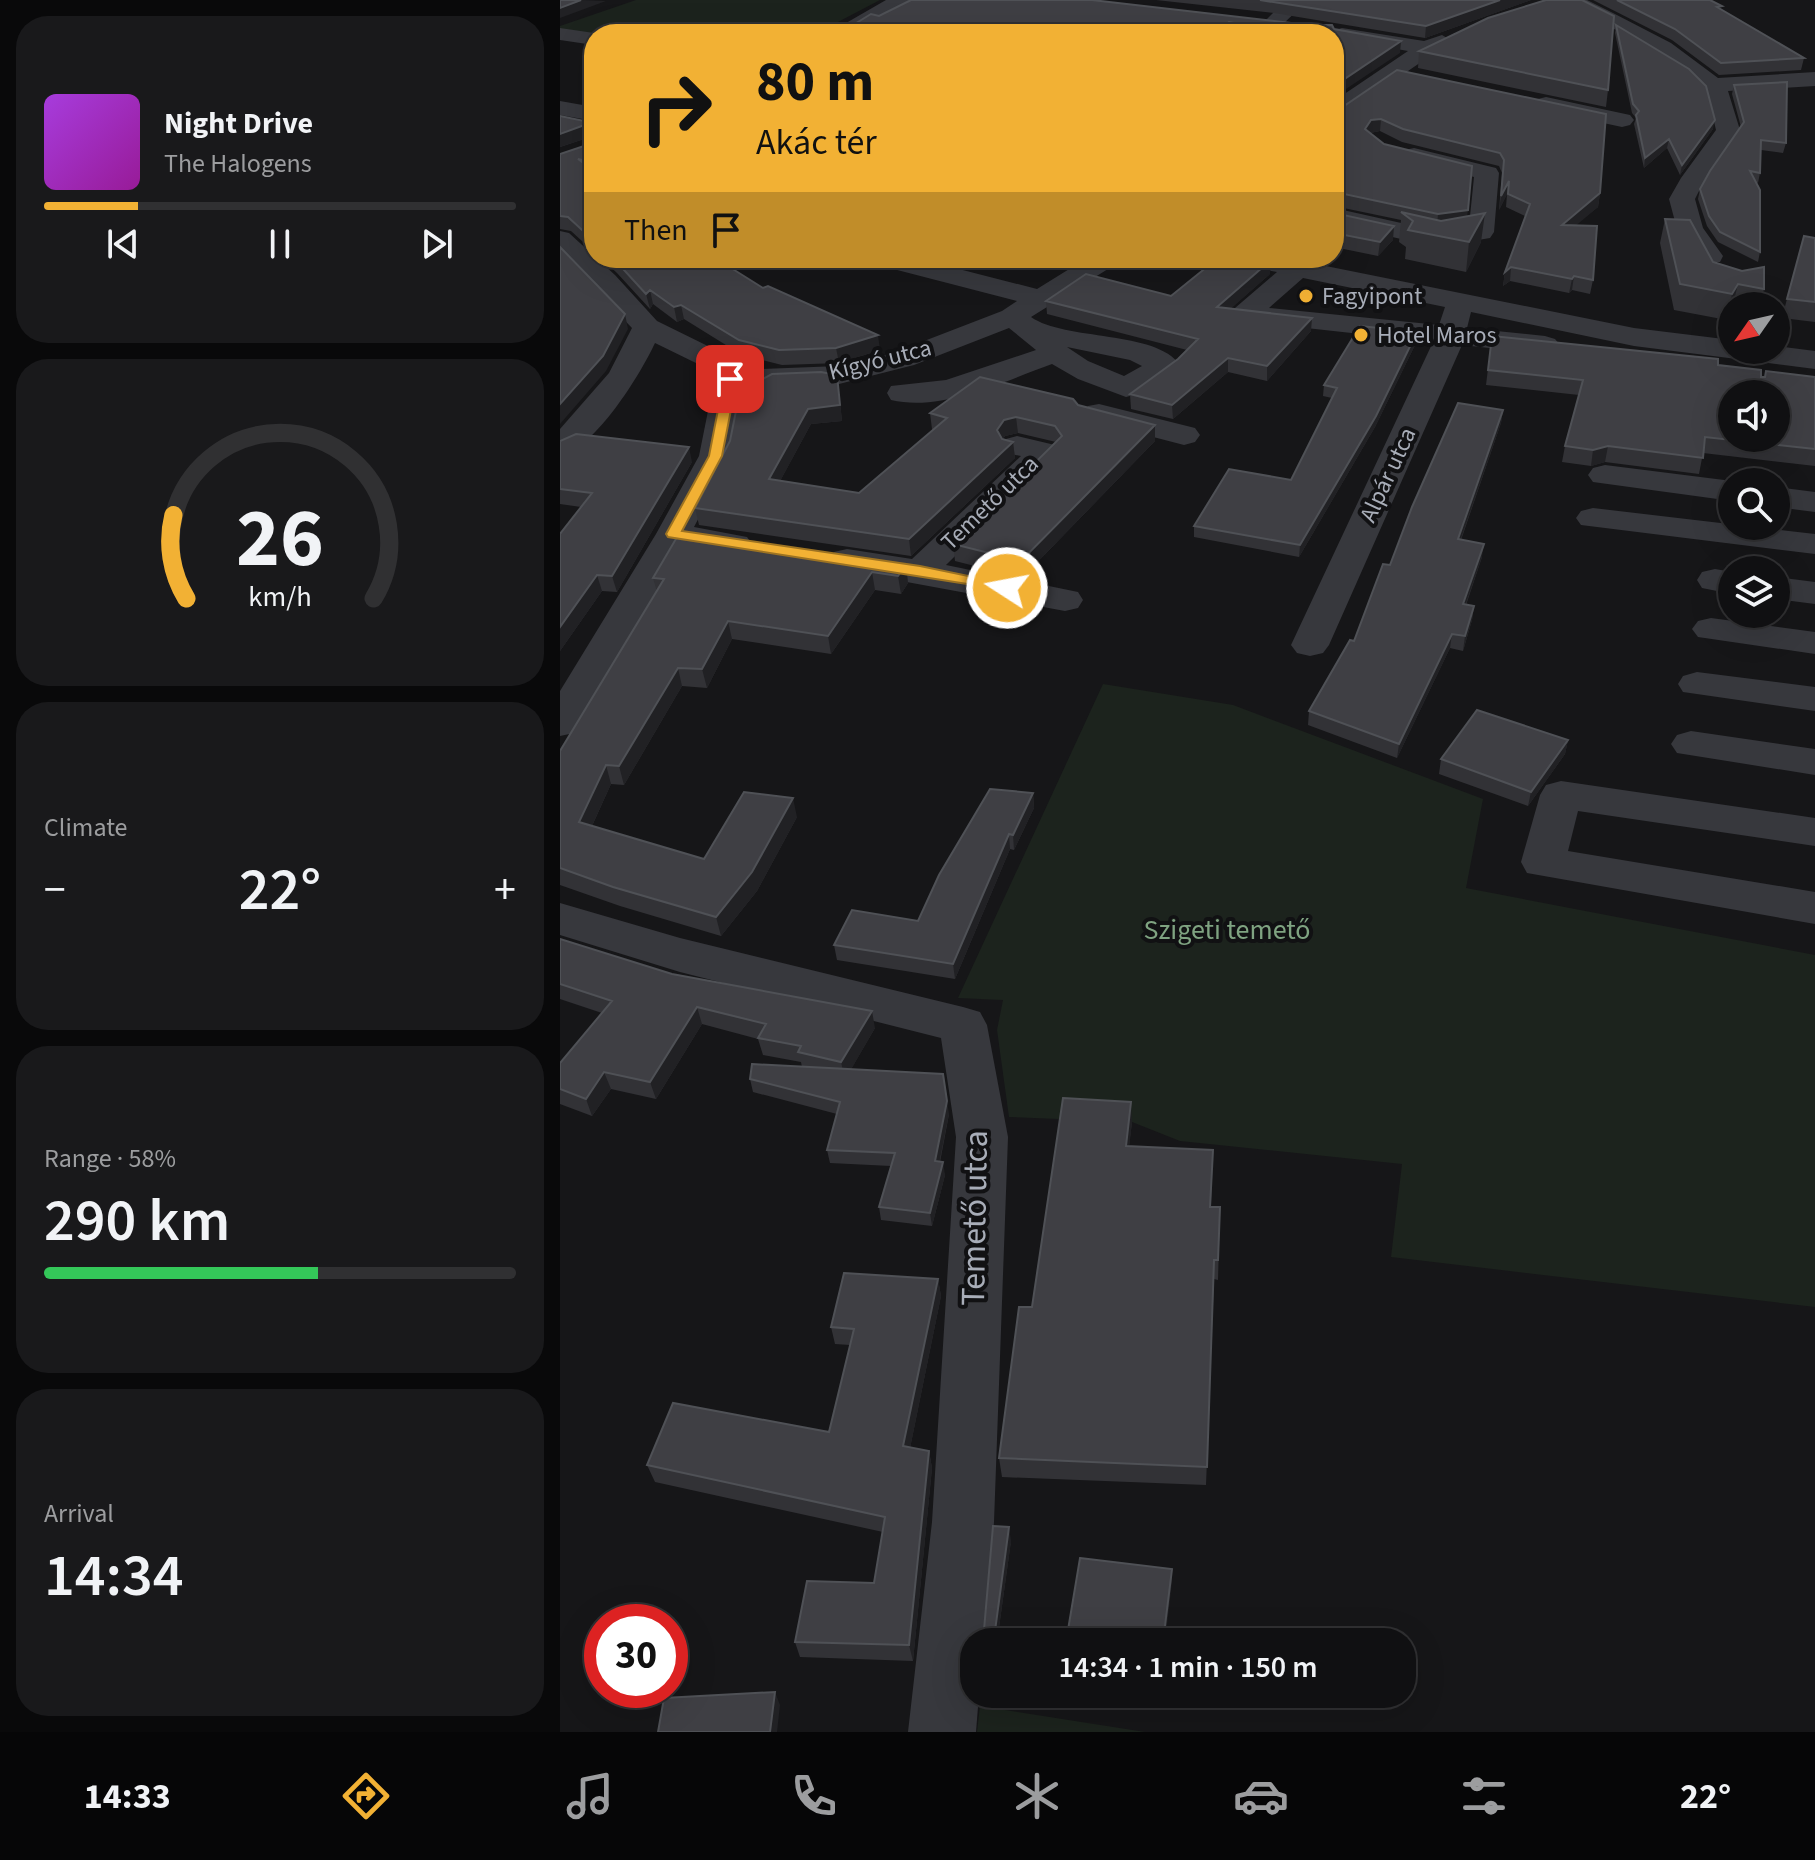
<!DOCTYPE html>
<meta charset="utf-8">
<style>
:root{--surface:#101012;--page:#19191b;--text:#f1f3f6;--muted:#9c9d9f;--line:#303032;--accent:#f2b134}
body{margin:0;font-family:"Source Sans 3",sans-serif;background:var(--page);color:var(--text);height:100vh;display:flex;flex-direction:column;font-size:30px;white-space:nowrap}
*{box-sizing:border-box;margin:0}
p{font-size:26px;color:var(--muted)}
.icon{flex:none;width:44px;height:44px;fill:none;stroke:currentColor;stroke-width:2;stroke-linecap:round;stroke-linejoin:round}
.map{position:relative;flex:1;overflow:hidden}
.sheet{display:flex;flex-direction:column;gap:16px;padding:16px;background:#09090a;width:560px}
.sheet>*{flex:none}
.banner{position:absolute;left:24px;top:24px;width:760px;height:244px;border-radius:32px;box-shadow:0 8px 32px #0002,0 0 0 2px var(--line);background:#f2b134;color:#111;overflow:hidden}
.needle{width:52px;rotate:236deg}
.tools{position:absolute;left:1158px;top:292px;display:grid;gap:16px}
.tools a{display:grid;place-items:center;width:72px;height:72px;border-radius:50%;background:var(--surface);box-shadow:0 8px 32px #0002,0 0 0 2px var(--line);font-size:40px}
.speed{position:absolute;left:24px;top:1604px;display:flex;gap:16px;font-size:40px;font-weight:700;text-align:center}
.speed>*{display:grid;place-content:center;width:104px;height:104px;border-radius:50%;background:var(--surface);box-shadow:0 8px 32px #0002,0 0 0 2px var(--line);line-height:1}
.speed .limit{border:12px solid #d22;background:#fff;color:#111}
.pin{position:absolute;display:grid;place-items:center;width:68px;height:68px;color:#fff;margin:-34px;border-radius:16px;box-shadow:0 4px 12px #0006}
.me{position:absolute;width:88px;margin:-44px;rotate:281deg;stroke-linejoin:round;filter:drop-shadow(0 0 6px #0008)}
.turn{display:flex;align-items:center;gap:28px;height:168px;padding:0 40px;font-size:36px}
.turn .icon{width:104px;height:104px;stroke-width:2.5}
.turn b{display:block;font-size:56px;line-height:68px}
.then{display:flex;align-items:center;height:76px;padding:0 40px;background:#0003;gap:16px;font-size:30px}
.big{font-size:60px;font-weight:600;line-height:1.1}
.sheet .tile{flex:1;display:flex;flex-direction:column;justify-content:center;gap:12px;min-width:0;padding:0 28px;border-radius:32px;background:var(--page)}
.sheet .dial{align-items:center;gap:0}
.dial svg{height:208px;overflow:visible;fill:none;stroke:var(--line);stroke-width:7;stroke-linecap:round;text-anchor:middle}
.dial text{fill:var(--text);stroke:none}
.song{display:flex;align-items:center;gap:24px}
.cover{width:96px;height:96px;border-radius:12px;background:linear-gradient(135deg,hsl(280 70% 55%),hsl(300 70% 35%))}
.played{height:8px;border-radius:4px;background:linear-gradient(90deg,var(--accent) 20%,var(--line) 20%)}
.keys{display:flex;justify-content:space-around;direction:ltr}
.heat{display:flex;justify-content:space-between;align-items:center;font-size:44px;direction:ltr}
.charge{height:12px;border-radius:6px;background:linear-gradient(90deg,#34c759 58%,var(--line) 0)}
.trip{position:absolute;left:400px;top:1628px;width:456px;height:80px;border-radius:32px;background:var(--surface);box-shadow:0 8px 32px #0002,0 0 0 2px var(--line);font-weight:600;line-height:80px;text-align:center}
.tab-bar{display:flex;height:128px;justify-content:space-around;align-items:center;background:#060607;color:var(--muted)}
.tab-bar .icon{width:56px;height:56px}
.tab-bar .active{color:var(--accent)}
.tab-bar b{font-size:36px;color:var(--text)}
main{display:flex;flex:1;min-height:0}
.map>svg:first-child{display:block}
</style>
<main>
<section class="sheet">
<div class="tile">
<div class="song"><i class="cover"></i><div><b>Night Drive</b><p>The Halogens</p></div></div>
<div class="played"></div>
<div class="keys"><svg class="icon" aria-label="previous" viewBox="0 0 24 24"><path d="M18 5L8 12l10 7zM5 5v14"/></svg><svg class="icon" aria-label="pause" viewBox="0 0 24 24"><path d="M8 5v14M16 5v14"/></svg><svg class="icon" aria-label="next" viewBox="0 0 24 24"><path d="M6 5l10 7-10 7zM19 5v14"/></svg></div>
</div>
<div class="tile dial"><svg viewBox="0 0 100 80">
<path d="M14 69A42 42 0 1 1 86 69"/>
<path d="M14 69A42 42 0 0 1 9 37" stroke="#f2b134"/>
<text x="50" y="56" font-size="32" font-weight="700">26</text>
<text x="50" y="72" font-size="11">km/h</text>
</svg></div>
<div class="tile"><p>Climate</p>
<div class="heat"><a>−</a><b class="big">22°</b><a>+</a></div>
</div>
<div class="tile"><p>Range · 58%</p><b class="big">290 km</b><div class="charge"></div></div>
<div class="tile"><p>Arrival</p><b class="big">14:34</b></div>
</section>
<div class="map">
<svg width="1255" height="1732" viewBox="0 0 1255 1732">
<rect width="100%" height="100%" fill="#161618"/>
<path fill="#1c231d" d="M76 0H320L255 34H34L0 30V26Z
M543 684 673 705 923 799 906 888 1255 955V1307L831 1257 842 1164 620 1141 572 1122 449 1117 437 1030 443 1000 398 998Z
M420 1706 585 1732H417Z"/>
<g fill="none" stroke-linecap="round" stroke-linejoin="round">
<path fill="#37383d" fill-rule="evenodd" d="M326 0H351L293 34H267Z
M726 0H748L721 26H707L704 22Z
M1001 0H1027L1053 13 1111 43 1158 78 1255 72V86L1168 91 1180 130 1145 179 1135 199 1143 228 1163 256 1160 262H1140L1117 229 1109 199 1121 178 1156 130 1147 93 1129 75 1096 52Z
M0 28 34 33 39 34H34V45L0 40Z
M782 28 864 41 882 35 892 41 782 116 774 118V101L848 51 775 38 772 34 775 30Z
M986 97 1070 115 1074 120 1070 125 1062 127 978 109 975 104 978 99Z
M0 101 34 107V121L0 115Z
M854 148 936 168 939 173 934 232 930 238 877 247 774 224V208L877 231 909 226 914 177 845 160 842 155 845 150Z
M0 231 9 233 55 275 97 321 160 352 178 370 279 366 333 353 442 311 457 301 314 264 311 258H356L477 289 527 258H559L556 264 471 317C505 341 596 330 620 365L616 371 577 394 566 397 518 379 492 364C444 381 383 412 331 400L327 393 331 386 386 380 476 350 449 328 354 365 279 384 184 388 171 456 134 527 187 537 192 544 187 551 175 554 123 546 20 724 14 733 0 736V691L96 534 139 456 154 381 138 364 95 343C80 375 36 447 0 456V429L49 373 72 328 0 253ZM507 347 570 360 582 366 564 376 528 361Z
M673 258H726L1074 328 1172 340V350H1216V346L1255 351V369L1074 346 911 312 907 328 985 336 995 339 1000 345 995 351 985 354 902 345 769 645 763 653 750 656 737 653 731 645 873 342 675 320 671 314 675 308 717 272 676 264ZM743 278 885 307 879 325 709 308Z
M539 404 635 428 640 435 635 442 624 445 528 420 523 413 528 406Z
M457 436 495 445 500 452 386 565 518 592 523 600 518 608 505 611 287 571 274 568 269 560 274 552 287 549 352 559 461 456 446 453 441 446 446 439Z
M1045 465 1172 481 1176 482H1172V501L1033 482 1028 475 1033 468Z
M1216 487 1255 492V512L1216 507Z
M1033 508 1255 534V554L1021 525 1016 518 1021 511Z
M1155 569 1172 572V594L1142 588 1137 580 1142 572Z
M1216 577 1255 582V604L1216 599Z
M1151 618 1255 632V654L1138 637 1132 629 1138 621Z
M1137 672 1255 687V711L1123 692 1118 684 1123 676Z
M1131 731 1255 749V775L1117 753 1111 744 1117 735Z
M1001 781 1255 818V846L1018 811 1008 851 1255 892V924L967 873 961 862 980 795 986 785Z
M0 903 120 938 403 1007 420 1012 427 1025 448 1137 434 1522 424 1642H414V1694H419L416 1732H348L372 1522 396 1137 381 1038 120 972 0 935Z"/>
</g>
<path fill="#323236" d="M351 0 774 29 840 53 774 34H267L319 16Z
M596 0H971L865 38 714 13Z
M1033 0H1150L1162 10 1244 58 1241 70 1159 75 1112 40Z
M1056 25 1153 129 1120 175 1107 148 1084 168 1074 124 1076 118 1072 113 1055 33Z
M859 51 1048 90 1046 107 858 68Z
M837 70 1040 193 1038 207 1015 225 1033 280 1030 294 1012 290 1009 293 950 281 943 286 945 272 965 216 946 207 947 194 939 210 942 173 939 166 842 142 820 131 810 133 907 216 921 242 906 272 845 259 846 247 839 242 841 220 774 206 784 106Z
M1174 85 1226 143 1223 153 1201 150 1200 173 1198 183 1196 182 1200 252 1198 262 1158 242 1147 226 1138 199 1140 189 1181 127 1172 94Z
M0 116 34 123V252L11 231 0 229V154L33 143V136L0 147Z
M774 212V213L833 240 818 256 774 247Z
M1105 219 1153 262 1204 289 1200 306H1172V310L1167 320 1114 310 1100 243Z
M1255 238V322L1222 318 1227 299Z
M41 258H155L203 288 320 350 279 363 222 365 182 355 124 319 117 322 93 304 90 309 57 273Z
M710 274 671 308 751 331 707 381 668 372 613 419 571 409 570 394 618 359 627 350 487 314 486 301 611 296Z
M932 336 1158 365 1201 377H1255V466L1143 453 1139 474 1045 462 1031 466 1002 462 1005 446 1019 395 926 385Z
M856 343 815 427 739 557 634 537V526L731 480 772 398 763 396 764 385Z
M277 375 282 421 251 424 220 481 299 493 373 430 372 429 370 413 518 405 595 425V441L462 578 395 561 393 544 496 442 458 433 445 436 443 439 453 442 455 458 351 556 139 525 135 508Z
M943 410 941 423 901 540 922 557 906 605 914 606 912 620 903 651 890 648 837 758 748 725 749 711 794 641 830 565Z
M0 441 132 462 57 592 42 591 0 651V534L21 507 0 504Z
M346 565 348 583 341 594 315 590 271 654 172 639 147 688 122 686 64 785 51 784 32 826 144 859 237 817 197 891 161 936 60 906 0 885V751L97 592 93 578Z
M1008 740 1005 754 968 806 879 774 881 759Z
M473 793 474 808 454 850 450 849 395 979 277 960 274 945 358 921Z
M0 939 112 974 315 1028 291 1069 389 1114 380 1162 385 1175 372 1226 321 1220 319 1207 331 1166 270 1163 267 1150 277 1114 193 1092 190 1079 242 1067 241 1062 203 1055 198 1039 142 1024 96 1099 51 1089 32 1116 0 1104V1063L42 1013 0 999Z
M572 1122 569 1146 653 1150 651 1207H660L658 1280 654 1279 646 1485 442 1477 439 1458 472 1307Z
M378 1279 381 1296 350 1448 369 1451 372 1468 353 1661 240 1657 235 1642 314 1583 323 1532 95 1482 87 1465 269 1432 290 1345 275 1344 271 1327Z
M451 1541 437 1642H427L424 1630Z
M569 1694H598V1698Z"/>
<path fill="#212124" d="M21 0 46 1 0 18V8Z
M940 0H971L865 38 866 26Z
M669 22V34H651Z
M841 41 840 53 774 97V86Z
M821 119 820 131 810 133 805 129 811 120Z
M1155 120 1153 129 1120 175 1122 165Z
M30 123 33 136 0 147V134Z
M1109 139 1107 148 1084 168 1085 158Z
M949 181 947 194 939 210 941 196Z
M1040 193 1038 207 1000 239 1002 225Z
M908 210 906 223 877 228 878 214Z
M925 213 921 242 906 272 909 242Z
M834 226 833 240 818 256 820 242Z
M711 260 710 274 657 321V307Z
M951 267 950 281 943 286 945 272Z
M1014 276 1012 290 1009 293 1012 279Z
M1178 284 1172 309 1167 320 1172 294Z
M90 290 93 304 90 309 86 294Z
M121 305 124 319 117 322 114 307Z
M65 314 68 329 46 371 0 424V404Z
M752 318 751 331 707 381V366Z
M857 332 856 343 815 427 739 557 740 545Z
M318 335 320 350 279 363 276 348Z
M668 358V372L613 419 612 405Z
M277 375 282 421 251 424 212 496 209 479 248 409Z
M943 410 941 423 896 553 898 539Z
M456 417 458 433 445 436 438 446 437 430 444 420Z
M595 425V441L462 578 461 561Z
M453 442 455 458 351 556 349 539Z
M1048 446 1045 462 1031 466 1033 450Z
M129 447 132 462 57 592 52 576Z
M924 544 922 557 901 618 903 604Z
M346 565 348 583 341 594 338 576Z
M312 572 315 590 271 654 268 636Z
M37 575 42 591 0 651V627Z
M914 606 912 620 903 651 905 636Z
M168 621 172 639 147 688 142 669Z
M892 634 890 648 837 758 839 744Z
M118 668 122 686 64 785 59 766Z
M1008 740 1005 754 968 806 971 792Z
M46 765 51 784 25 841 19 822Z
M473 793 474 808 454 850 453 835Z
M233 798 237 817 197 891 161 936 156 917Z
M449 834 450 849 395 979 393 964Z
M137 1007 142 1024 96 1099 90 1082Z
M312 1011 315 1028 285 1080 281 1062Z
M44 1072 51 1089 32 1116 26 1099Z
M387 1101 389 1114 377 1174 375 1161Z
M571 1102 572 1122 567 1166 566 1146Z
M383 1162 385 1175 372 1226 370 1213Z
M378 1279 381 1296 347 1463 343 1446Z
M369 1451 372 1468 353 1661 349 1645Z
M449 1527 451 1541 437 1642 435 1631Z
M612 1569V1582L605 1642H603Z
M215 1692 220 1705 217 1732H210Z"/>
<path fill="#3f3f44" stroke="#4f5156" stroke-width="2" fill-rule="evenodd" d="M0 0H21L0 8Z
M351 0H532L748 25H772L774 29 841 41 774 86V34H736L669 22 651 34H267L285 25H293L311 14 319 16Z
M700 0H940L866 26Z
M986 0H1022L1054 16 1048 90 859 51 928 18Z
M1057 0H1150L1162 6 1157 7 1244 58 1161 63 1115 29Z
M1056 25 1129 69 1146 86 1155 120 1122 165 1109 139 1085 158 1076 115 1079 111 1073 104Z
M837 70 1046 114 1040 193 1002 225 1037 226 1033 280 1014 276 1012 279 951 267 945 272 970 204 948 194 949 181 941 196 944 160 940 153 843 129 821 119 811 120 805 129 824 144 912 166 908 210 878 214 775 192 774 193V108L784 106Z
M1227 82 1226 143 1201 140 1200 173 1190 171 1200 190V252L1160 232 1149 216 1140 189 1150 171 1184 122 1174 85Z
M0 116 34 123V126L30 123 0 134Z
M34 127V163L18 159 34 171V241L8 217 0 216V154L33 143Z
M774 212V213L834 226 820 242 774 233Z
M841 212 881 221 925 213 909 242 848 230 853 221Z
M1105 219 1130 220 1153 262 1182 271 1204 267V289L1178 284 1172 294 1120 284Z
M1244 236 1255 238V302L1227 299Z
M0 247 65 314 43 356 0 404Z
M53 258H155L203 288 208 286 318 335 276 348 219 350 179 340 121 305 114 307 90 290 86 294Z
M658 258H699L711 260 657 307 752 318 707 366 668 358 612 405 570 394 618 359 638 339 486 301 526 274 611 296Z
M800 326 857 332 816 416 740 545 634 526 669 469 731 480 777 388 764 385Z
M932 336 1158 359V365L1201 370V377H1205L1206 371 1255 377V449L1145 437 1143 458 1048 446 1033 450 1005 446 1023 380 928 370ZM1172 394H1216V438H1172Z
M261 372 277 375 280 405 248 409 209 479 299 493 387 418 370 413 420 377 513 399 518 405 595 425 461 561 393 544 502 436 495 426 456 417 444 420 437 430 442 439 453 442 349 539 135 508 170 441 180 391 212 374Z
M898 403 943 410 898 539 924 544 903 604 914 606 905 636 892 634 839 744 749 711 790 640 794 641 823 564 830 565 852 507Z
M16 434 129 447 52 576 37 575 0 627V534L32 493 0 489V441Z
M120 532 346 565 338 576 312 572 268 636 168 621 142 669 118 668 59 766 46 765 19 822 144 859 184 792 233 798 192 872 156 917 53 887 0 868V751L104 579 93 578Z
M917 710 1008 740 971 792 881 759Z
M430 789 473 793 453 835 449 834 393 964 274 945 292 910 358 921 379 875Z
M0 939 112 974 312 1011 281 1062 238 1052 241 1046 198 1038 206 1024 137 1007 90 1082 44 1072 26 1099 0 1089V1063L52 1001 0 984Z
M192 1064 383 1074 387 1101 375 1161 383 1162 370 1213 319 1207 335 1153 267 1150 280 1102 190 1079Z
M503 1098 571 1102 566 1146 653 1150 650 1207H660L658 1260H654L647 1467 439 1458 459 1307H472Z
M284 1273 378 1279 343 1446 369 1451 349 1645 235 1642 247 1581 314 1583 325 1517 87 1465 113 1403 269 1432 294 1329 271 1327Z
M433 1526 449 1527 435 1631 424 1630Z
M520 1558 612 1569 603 1642H506Z
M215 1692 210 1732H98L104 1698Z"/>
<path fill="#f2b134" stroke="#9d7322" stroke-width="2" d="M170 375 177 379 162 456 122 531 360 566 452 585V591L108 537 106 534 149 456 164 379Z"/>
<g fill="#f2b134" stroke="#111113" stroke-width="3">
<circle cx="746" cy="296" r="8"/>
<circle cx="801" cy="335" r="8"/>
</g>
<g text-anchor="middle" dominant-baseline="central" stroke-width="8" stroke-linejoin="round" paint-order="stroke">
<g font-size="24" fill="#a8adb8" stroke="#111113" text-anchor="start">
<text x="762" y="296">Fagyipont</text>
<text x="817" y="335">Hotel Maros</text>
</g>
<g font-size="24" fill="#a8adb8" stroke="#111113">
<text transform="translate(320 360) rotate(-14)">Kígyó utca</text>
<text transform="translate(828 475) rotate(-65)">Alpár utca</text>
<text transform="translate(430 503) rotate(-44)">Temető utca</text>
</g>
<g font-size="28" fill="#7fa381" stroke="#111113">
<text x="667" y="930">Szigeti temető</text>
</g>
<g font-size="34" fill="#a8adb8" stroke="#111113">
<text transform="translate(415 1218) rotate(-89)">Temető utca</text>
</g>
</g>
</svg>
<div class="tools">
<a><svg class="needle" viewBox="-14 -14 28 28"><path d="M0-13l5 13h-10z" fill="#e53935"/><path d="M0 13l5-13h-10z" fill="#9c9d9f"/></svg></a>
<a><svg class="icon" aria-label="sound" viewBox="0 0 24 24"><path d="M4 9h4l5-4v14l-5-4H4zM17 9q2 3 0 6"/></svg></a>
<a><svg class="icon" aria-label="search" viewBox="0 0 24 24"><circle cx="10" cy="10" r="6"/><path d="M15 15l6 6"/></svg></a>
<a><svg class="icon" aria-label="layers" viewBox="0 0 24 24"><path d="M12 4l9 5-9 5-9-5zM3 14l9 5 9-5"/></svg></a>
</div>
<div class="speed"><div class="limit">30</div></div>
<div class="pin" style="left:170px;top:379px;background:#d93025"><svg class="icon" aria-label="arrive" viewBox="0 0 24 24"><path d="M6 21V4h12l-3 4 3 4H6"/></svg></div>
<svg class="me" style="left:447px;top:588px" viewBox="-20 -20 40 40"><circle r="17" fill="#f2b134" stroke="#fff" stroke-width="3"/><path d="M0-11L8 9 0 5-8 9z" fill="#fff"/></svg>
<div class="trip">14:34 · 1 min · 150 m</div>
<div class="banner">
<div class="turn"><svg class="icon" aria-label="right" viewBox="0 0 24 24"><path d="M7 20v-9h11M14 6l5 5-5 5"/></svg><div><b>80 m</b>Akác tér</div></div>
<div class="then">Then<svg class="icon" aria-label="arrive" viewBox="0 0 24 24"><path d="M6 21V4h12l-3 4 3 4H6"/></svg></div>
</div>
</div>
</main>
<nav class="tab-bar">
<b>14:33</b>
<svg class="icon active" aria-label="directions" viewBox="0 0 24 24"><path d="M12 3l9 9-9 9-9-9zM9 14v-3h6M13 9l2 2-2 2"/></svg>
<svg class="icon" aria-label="music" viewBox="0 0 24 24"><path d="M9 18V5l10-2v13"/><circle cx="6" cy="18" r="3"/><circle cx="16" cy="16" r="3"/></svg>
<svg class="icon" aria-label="phone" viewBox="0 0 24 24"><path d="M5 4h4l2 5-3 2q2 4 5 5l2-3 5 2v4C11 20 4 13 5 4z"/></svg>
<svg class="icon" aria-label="climate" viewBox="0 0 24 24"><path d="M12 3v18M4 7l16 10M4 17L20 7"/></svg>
<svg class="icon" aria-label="car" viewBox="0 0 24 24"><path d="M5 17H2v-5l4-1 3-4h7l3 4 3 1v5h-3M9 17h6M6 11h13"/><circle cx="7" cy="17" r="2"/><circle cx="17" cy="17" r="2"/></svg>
<svg class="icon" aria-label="filters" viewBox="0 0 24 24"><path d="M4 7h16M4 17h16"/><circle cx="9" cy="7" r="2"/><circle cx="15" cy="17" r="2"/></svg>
<b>22°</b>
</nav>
